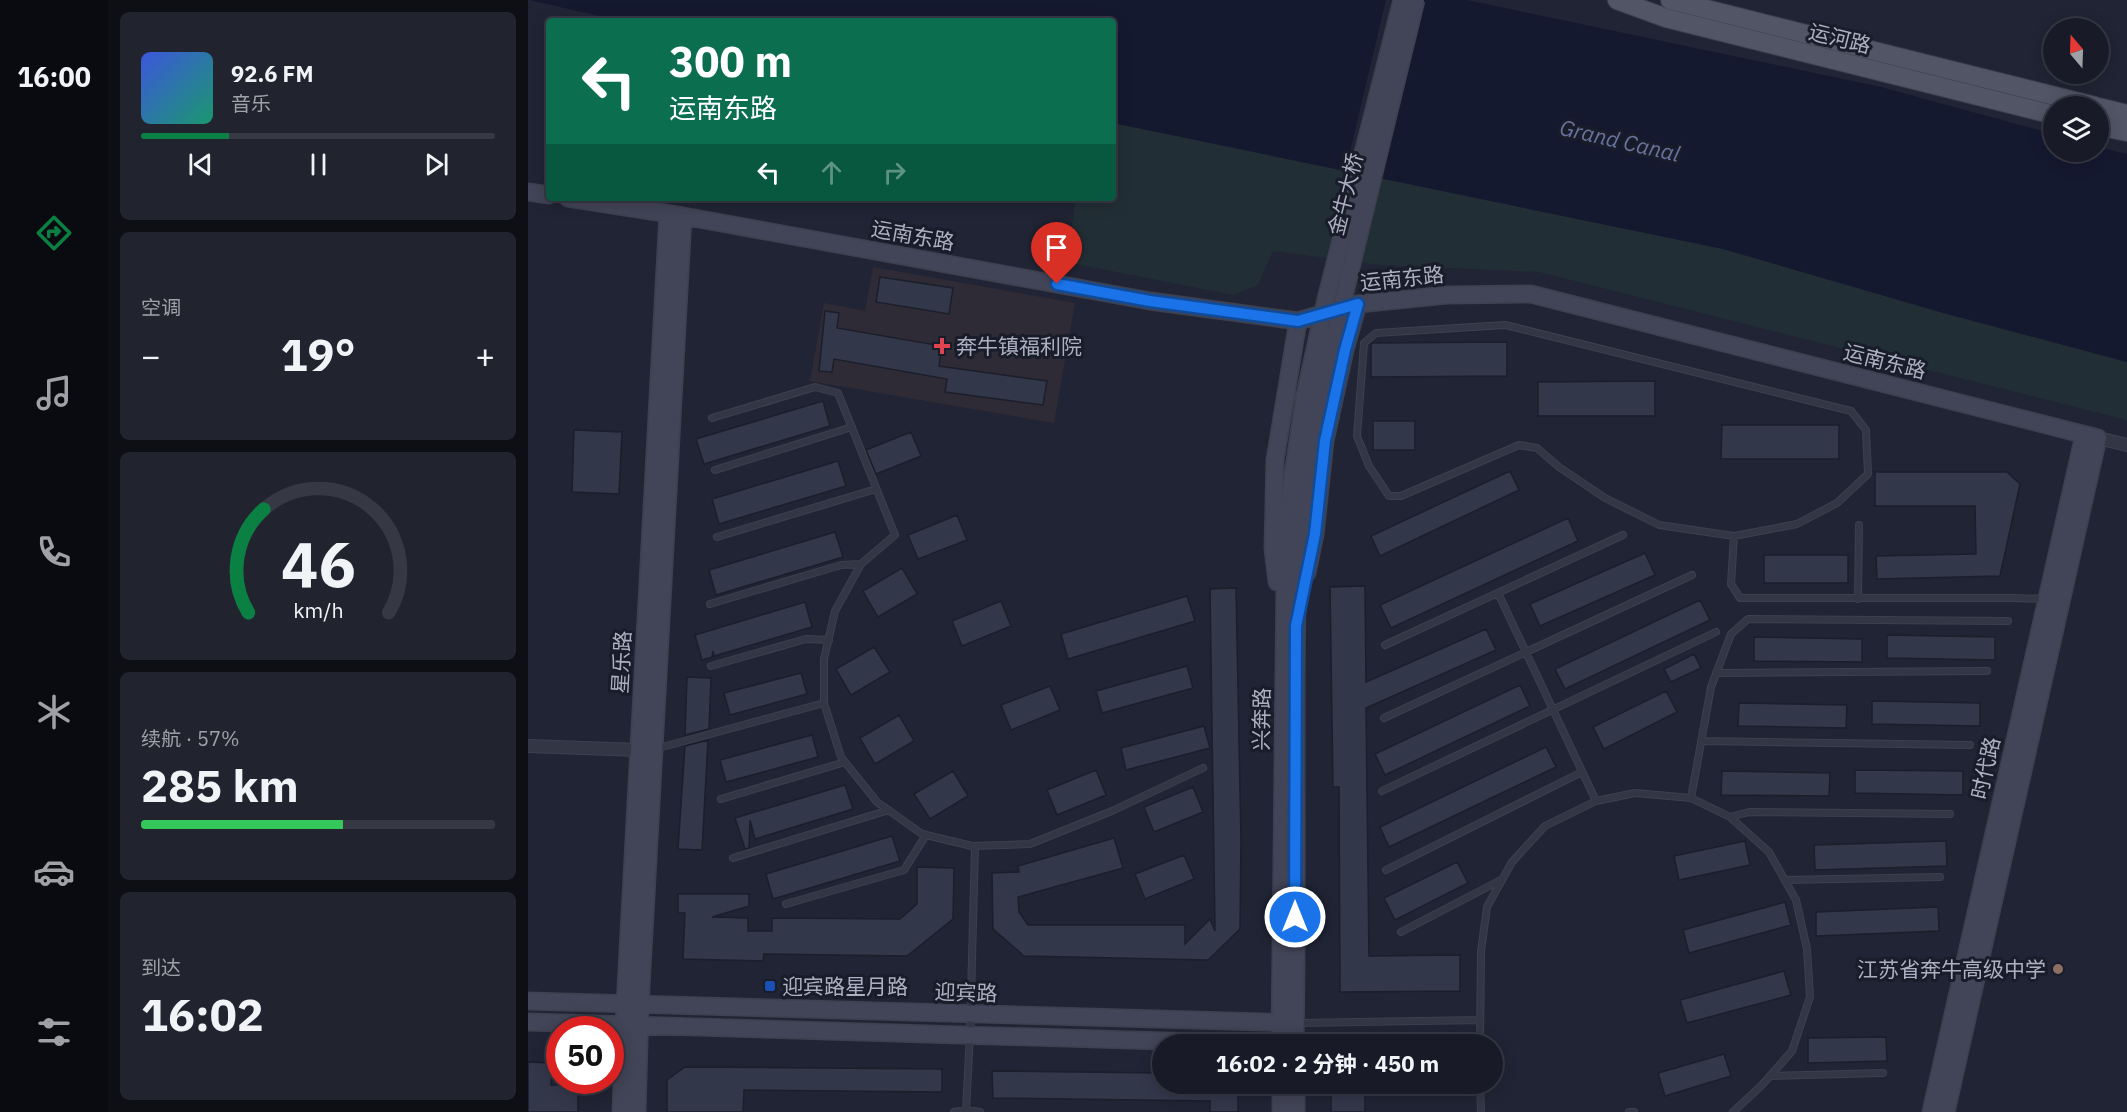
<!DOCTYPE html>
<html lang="zh">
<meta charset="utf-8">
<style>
:root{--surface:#181b27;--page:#21242f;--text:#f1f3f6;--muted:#9fa1a7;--line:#363944;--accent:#0b8043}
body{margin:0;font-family:"IBM Plex Sans","Noto Sans SC",sans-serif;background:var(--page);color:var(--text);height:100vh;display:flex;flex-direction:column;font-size:22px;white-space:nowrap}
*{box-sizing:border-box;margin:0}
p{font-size:20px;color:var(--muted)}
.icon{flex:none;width:33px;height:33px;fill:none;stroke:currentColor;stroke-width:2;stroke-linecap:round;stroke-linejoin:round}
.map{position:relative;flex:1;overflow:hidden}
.side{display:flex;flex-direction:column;gap:12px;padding:12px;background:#0d0f15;width:420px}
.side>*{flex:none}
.guide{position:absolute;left:18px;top:18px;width:570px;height:183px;border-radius:6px;box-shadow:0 3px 15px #0003,0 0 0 2px var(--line);background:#0b6e4f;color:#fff;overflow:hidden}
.needle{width:39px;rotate:341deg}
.tools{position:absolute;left:1515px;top:18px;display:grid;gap:12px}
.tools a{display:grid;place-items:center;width:66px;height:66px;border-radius:50%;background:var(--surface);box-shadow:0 3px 15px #0003,0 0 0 2px var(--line);font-size:30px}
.speed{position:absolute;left:18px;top:1016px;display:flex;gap:12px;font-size:30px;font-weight:700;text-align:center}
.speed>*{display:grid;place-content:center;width:78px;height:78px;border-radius:50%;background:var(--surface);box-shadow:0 3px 15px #0003,0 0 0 2px var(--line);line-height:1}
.speed .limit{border:9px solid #d22;background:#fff;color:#111}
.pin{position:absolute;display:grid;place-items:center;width:51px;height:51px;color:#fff;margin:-62px -26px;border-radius:50% 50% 50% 0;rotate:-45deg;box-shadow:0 0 6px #0007}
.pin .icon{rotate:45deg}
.me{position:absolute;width:66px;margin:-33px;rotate:0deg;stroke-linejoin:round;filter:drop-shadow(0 0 4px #0008)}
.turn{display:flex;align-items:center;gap:21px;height:126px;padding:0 24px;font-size:27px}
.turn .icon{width:78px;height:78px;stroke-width:2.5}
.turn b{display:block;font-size:42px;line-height:51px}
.lanes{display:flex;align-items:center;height:57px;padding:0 24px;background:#0003;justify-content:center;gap:30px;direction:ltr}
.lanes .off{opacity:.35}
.big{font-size:45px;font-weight:700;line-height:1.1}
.side .widget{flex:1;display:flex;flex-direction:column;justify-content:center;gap:9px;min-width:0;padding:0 21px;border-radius:9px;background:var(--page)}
.side .dial{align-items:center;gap:0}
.dial svg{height:156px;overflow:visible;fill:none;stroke:var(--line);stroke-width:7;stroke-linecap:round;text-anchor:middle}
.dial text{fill:var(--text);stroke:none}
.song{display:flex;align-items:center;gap:18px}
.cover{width:72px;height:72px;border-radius:9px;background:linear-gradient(135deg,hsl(230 70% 55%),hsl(160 70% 35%))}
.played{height:6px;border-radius:3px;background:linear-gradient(90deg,var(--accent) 25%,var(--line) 25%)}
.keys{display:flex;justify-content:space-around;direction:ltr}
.heat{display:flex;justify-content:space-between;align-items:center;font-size:33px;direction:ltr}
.charge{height:9px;border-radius:4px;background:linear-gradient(90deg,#34c759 57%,var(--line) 0)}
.trip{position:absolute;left:624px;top:1034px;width:351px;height:60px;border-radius:30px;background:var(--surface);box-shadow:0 3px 15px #0003,0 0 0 2px var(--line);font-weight:700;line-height:60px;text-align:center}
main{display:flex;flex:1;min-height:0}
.menu{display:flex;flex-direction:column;width:108px;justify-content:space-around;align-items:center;background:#0a0b10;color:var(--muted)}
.menu .icon{width:42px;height:42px}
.menu .active{color:var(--accent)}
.menu b{font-size:27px;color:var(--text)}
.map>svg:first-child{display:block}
</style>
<main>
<nav class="menu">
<b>16:00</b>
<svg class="icon active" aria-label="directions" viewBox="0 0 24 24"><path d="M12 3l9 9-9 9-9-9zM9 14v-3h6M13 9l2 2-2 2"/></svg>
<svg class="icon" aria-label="music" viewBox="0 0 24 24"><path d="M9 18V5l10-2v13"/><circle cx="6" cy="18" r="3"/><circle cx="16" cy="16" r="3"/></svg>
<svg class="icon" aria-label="phone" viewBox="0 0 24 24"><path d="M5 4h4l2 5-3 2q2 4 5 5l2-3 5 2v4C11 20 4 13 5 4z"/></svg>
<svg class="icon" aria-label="climate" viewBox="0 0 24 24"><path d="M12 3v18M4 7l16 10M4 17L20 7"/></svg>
<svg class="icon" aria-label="car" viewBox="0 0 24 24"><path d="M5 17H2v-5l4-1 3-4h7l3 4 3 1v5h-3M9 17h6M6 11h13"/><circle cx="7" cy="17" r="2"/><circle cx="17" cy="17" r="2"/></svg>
<svg class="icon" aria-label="filters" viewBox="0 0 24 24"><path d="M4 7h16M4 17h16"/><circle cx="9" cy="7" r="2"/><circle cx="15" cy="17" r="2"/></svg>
</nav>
<section class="side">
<div class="widget">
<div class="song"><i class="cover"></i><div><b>92.6 FM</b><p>音乐</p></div></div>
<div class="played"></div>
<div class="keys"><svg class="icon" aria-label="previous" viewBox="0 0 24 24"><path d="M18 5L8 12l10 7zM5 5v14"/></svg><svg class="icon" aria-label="pause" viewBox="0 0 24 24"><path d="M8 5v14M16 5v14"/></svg><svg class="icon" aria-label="next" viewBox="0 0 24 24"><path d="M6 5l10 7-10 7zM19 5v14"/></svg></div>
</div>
<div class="widget"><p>空调</p>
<div class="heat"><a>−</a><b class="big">19°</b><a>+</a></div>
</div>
<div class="widget dial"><svg viewBox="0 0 100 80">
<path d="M14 69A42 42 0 1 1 86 69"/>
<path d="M14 69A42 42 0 0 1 22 16" stroke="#0b8043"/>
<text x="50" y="56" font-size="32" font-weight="700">46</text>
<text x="50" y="72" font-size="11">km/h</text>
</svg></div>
<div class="widget"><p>续航 · 57%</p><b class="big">285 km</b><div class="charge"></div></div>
<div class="widget"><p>到达</p><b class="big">16:02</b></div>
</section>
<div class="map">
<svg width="1599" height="1112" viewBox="0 0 1599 1112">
<rect width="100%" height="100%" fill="#202434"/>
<path fill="#2f2b36" d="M345 267 547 303 526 423 282 381 296 303 337 311Z"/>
<path fill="#222e35" d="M585 123 1195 249 1412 312 1599 362V420L1011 272 853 265 745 251 730 285 705 295 538 262 548 198H585Z"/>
<path fill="#151930" d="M1 0H939L1353 87 1525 134 1526 152H1570L1571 147 1599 154V362L1412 312 1195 249 585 123V21H94Z"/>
<path fill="#202434" d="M858 0H892L849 180 817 173Z"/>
<path fill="#33374a" stroke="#1b1e2b" stroke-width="1.5" d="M352 277 425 288 421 314 348 302Z
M297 311 311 313 309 328 414 346 411 366 519 381 515 405 417 392 419 379 306 359 304 372 291 371Z
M979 342V376L843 377V344L845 343Z
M1127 381V416H1010V382Z
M295 401 302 426 176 464 168 439Z
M845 421H887V450H845Z
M1194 425H1311V459H1193Z
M46 430 94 432 91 494 44 492Z
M383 432 393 456 348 474 338 450Z
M310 461 318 486 191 524 184 499Z
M982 471 991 490 852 556 843 536Z
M1347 472H1479L1492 484 1472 576 1349 579 1348 556 1448 554 1447 506H1347Z
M429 515 439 540 390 559 380 535Z
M1040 518 1050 541 863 628 852 605Z
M307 532 315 557 188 595 181 570Z
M1117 553 1127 575 1012 626 1002 604Z
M1236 555H1320V583H1236Z
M374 568 389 594 350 617 335 591Z
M837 586 838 682 958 629 968 650 838 708 841 956 932 955V991L812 992 811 787H805L802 587Z
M708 588 713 840 712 929 680 960 496 956 465 929 464 873 491 872 490 866 586 838 595 868 490 897 491 912 500 925H657V944L682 919 687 931 682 589Z
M659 596 667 621 540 659 533 634Z
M1172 600 1182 620 1037 689 1027 669Z
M473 601 483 626 434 646 424 621Z
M277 602 284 627 186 656 185 651 184 657 174 660 167 635Z
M1359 635 1467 637V660L1359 658Z
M1226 637 1334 639V662L1226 661Z
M346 647 362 672 323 695 308 669Z
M1166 654 1173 668 1143 682 1136 669Z
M659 666 665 688 574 713 568 691Z
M273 673 279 694 202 715 196 693Z
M159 677 183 678 181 729 157 735Z
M992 685 1002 706 857 775 847 754Z
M522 686 532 710 483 730 473 705Z
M1138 691 1149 712 1076 749 1065 727Z
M1344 701 1452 703V726L1344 724Z
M1211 703 1319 705 1318 728 1210 726Z
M371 715 386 741 347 764 332 738Z
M676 726 682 748 598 770 593 748Z
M284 735 290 757 198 782 192 760Z
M180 740 174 850 150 849 157 746Z
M1018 747 1028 767 861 847 852 827Z
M568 770 578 795 529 815 519 790Z
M1327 770 1435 771V795L1327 793Z
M425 771 440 796 402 819 386 794Z
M1194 771 1302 773 1301 796 1193 795Z
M317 785 325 809 227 839 222 820 221 848 217 849 207 818Z
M665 787 675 812 626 832 616 807Z
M364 836 372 861 245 899 238 874Z
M1217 841 1222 865 1151 880 1146 856Z
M1418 841 1419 866 1287 870 1286 845Z
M656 855 666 879 617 899 607 874Z
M929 862 940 883 867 920 856 898Z
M389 867 426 868 425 919 379 956 236 954 235 961 155 959 157 913H150V894H221V906L184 917 220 918V931H244V918L372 919 389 904Z
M1257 902 1263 925 1161 953 1155 930Z
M1410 907 1411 931 1288 936V912Z
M1256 971 1263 995 1159 1023 1152 1000Z
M1358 1037 1359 1061 1280 1063V1038Z
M1196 1054 1203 1076 1137 1096 1130 1073Z
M0 1062 24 1063 23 1085H50V1112H0Z
M157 1067 414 1069V1092L216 1090 215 1112H139V1080Z
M464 1071 634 1073V1083H694L710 1095V1112H682V1101L465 1098Z
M803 1083H837V1112H803Z"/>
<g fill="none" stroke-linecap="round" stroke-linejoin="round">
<defs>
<path id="lane" d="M977 325 1323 411 1338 430 1340 474 1309 503 1269 524 1206 536 1131 525 1077 498 1031 467 1009 448 991 445 873 496H861L841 466 829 436 836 343 848 333Z
M184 418 287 387 310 393 367 535 333 564 307 611 296 659V703L313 757 349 802 394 834 444 846 502 844 584 811 675 768
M187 470 324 427
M1206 536 1203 584 1212 598H1485L1518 599
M189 537 348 489
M970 593 1068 801
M1330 599 1331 525
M182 604 313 565 333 564
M857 645 1095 535
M183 666 278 639 301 640
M1188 673 1459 671
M856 718 1164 575
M1173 741 1442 745
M127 749 296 703
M854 791 1188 632
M1163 798 1183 687 1203 634 1220 619 1480 621
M193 799 317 762
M1202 817 1221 812 1422 814
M205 858 361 810
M858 870 1054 772
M1257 880 1412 877
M258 904 376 870 398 835
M873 932 973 880
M770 1023 952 1020
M807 1044 952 1042
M952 1044 953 951 959 907 984 862 1017 826 1068 801 1107 793 1163 798 1202 817 1241 852 1268 900 1279 949 1282 997 1264 1051 1234 1085 1205 1112
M1242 1076 1355 1073
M952 1083 953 1112
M438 1110 442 1035 447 846
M426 1112 438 1110 452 1112
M1101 1112H1106"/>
<path id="street" d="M1570 438 1599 445
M0 746 111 750"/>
<path id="secondary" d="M0 192 21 195
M40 198 155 216 622 301 770 321 830 304 919 295 1003 294 1570 438 1418 1112
M779 573 787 534 797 441 817 350 830 304
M749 582 745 548 747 460 770 321
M0 1001 768 1023
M0 1022 735 1044
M752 1044 757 582 763 488 777 395
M767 1044C769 933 768 822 768 712 768 607 768 501 791 399
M753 1083V1112
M768 1083V1112
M93 1112 96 1025 140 214
M109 1112 112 1005 155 216
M1403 1112 1556 435"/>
<path id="primary" d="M1089 0 1138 18 1526 115
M1142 0 1567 106
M1570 107 1599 114
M1570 126 1599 132"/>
</defs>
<use href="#lane" stroke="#3d404e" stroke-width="8"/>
<use href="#street" stroke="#3d404e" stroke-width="14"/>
<use href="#secondary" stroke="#3d404e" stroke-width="19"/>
<use href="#primary" stroke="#3d404e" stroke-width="20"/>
<use href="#lane" stroke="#333645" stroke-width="6"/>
<use href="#street" stroke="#333645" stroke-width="12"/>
<use href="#secondary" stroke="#424457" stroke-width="16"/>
<use href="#primary" stroke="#515565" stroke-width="18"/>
<defs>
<path id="secondary-bridge" d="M777 395 798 299 874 0
M791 399 888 0"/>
</defs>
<use href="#secondary-bridge" stroke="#3d404e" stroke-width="19" stroke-linecap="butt"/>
<use href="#secondary-bridge" stroke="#424457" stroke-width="16"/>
</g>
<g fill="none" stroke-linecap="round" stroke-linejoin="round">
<defs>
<path id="route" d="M529 284 622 301 770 321 830 304 817 350 797 441 787 534 768 626 767 917"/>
</defs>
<use href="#route" stroke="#114b97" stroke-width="15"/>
<use href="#route" stroke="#1a73e8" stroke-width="10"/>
</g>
<path fill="#e0444e" stroke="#191c29" stroke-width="2" d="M411 337h6v6h6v6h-6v6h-6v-6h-6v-6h6z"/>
<circle fill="#8d6e63" stroke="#191c29" stroke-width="2" cx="1530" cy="969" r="6"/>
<rect fill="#1a4fb4" stroke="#191c29" stroke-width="2" x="236" y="980" width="12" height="12" rx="3"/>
<g text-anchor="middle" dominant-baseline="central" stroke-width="6" stroke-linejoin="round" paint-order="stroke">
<g font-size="21" fill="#adb0c2" stroke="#191c29">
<text transform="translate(1312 38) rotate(14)">运河路</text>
<text transform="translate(817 194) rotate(-76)">金牛大桥</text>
<text transform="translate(385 235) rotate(10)">运南东路</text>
<text transform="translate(874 278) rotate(-6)">运南东路</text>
<text transform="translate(1357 361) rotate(14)">运南东路</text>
<text transform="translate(93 662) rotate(-87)">星乐路</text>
<text transform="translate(733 719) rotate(-89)">兴奔路</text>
<text transform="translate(1457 768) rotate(-77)">时代路</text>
<text transform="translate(438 992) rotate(2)">迎宾路</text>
</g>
<g font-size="21" fill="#adb0c2" stroke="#191c29" text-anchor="start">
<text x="428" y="346">奔牛镇福利院</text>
<text x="1518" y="969" text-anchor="end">江苏省奔牛高级中学</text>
<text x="254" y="986">迎宾路星月路</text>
</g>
<g font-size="22" font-style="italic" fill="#68729f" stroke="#191c29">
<text transform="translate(1092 140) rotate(13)">Grand Canal</text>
</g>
</g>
</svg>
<div class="tools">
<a><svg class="needle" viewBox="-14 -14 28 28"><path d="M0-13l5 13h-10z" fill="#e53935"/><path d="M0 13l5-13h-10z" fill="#9fa1a7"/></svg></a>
<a><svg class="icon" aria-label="layers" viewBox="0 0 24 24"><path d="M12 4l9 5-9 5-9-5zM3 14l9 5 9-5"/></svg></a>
</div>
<div class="speed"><div class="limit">50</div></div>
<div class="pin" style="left:529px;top:284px;background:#d93025"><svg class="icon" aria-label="arrive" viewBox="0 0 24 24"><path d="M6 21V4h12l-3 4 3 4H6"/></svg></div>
<svg class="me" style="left:767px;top:917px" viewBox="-20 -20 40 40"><circle r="17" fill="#1a73e8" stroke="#fff" stroke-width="3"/><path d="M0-11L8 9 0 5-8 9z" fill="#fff"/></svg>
<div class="trip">16:02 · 2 分钟 · 450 m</div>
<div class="guide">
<div class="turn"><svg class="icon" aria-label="left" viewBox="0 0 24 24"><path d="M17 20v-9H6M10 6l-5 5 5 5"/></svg><div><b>300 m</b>运南东路</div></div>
<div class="lanes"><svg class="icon" aria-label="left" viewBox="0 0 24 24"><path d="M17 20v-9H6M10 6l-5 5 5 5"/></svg><svg class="icon off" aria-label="ahead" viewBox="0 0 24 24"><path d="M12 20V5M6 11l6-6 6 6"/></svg><svg class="icon off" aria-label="right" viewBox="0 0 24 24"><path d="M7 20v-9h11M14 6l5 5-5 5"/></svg></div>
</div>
</div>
</main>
